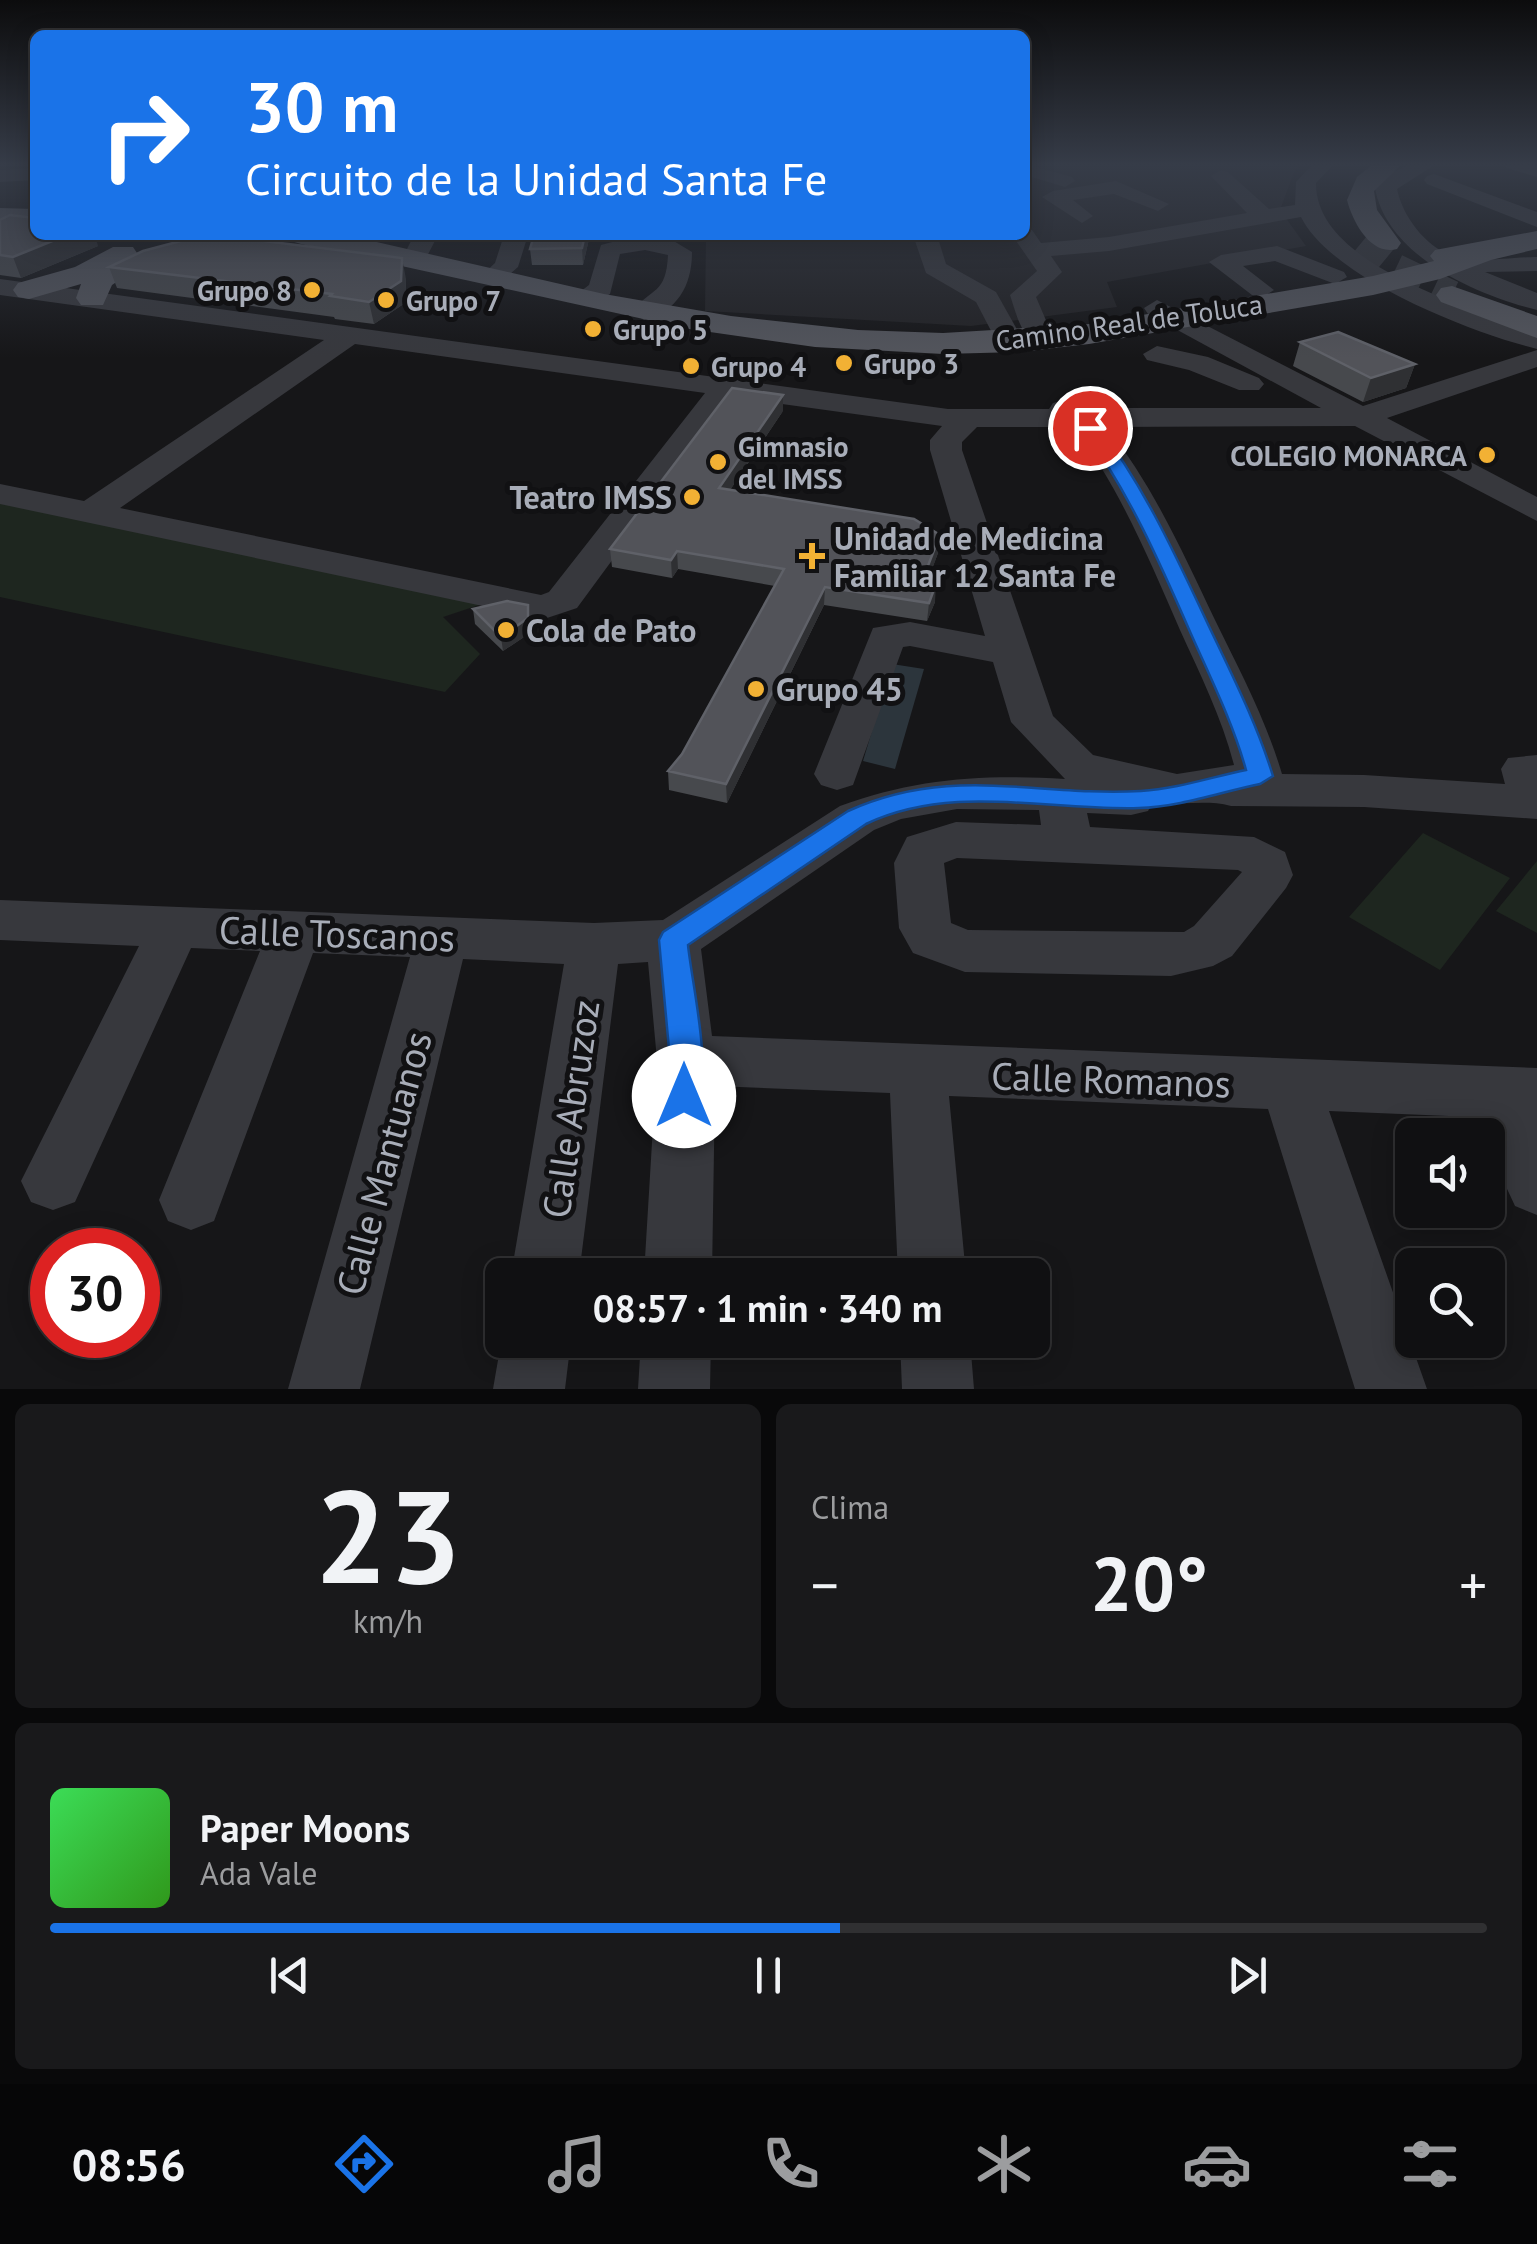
<!DOCTYPE html>
<html lang="es">
<meta charset="utf-8">
<style>
:root{--surface:#101012;--page:#19191b;--text:#f1f3f6;--muted:#9c9d9f;--line:#303032;--accent:#1a73e8}
body{margin:0;font-family:"PT Sans",sans-serif;background:var(--page);color:var(--text);height:100vh;display:flex;flex-direction:column;font-size:38px;white-space:nowrap}
*{box-sizing:border-box;margin:0}
p{font-size:32px;color:var(--muted)}
.icon{flex:none;width:55px;height:55px;fill:none;stroke:currentColor;stroke-width:2;stroke-linecap:round;stroke-linejoin:round}
.map{position:relative;height:1389px;overflow:hidden}
.panel{display:flex;flex-direction:column;gap:15px;padding:15px;background:#09090a;flex:1}
.panel>*{flex:none}
.banner{position:absolute;left:30px;top:30px;width:1000px;height:210px;border-radius:15px;box-shadow:0 5px 25px #0003,0 0 0 2px var(--line);background:#1a73e8;color:#fff;overflow:hidden}
.fabs{position:absolute;left:1395px;top:1118px;display:grid;gap:20px}
.fabs a{display:grid;place-items:center;width:110px;height:110px;border-radius:15px;background:var(--surface);box-shadow:0 5px 25px #0003,0 0 0 2px var(--line);font-size:50px}
.speed{position:absolute;left:30px;top:1228px;display:flex;gap:20px;font-size:50px;font-weight:700;text-align:center}
.speed>*{display:grid;place-content:center;width:130px;height:130px;border-radius:50%;background:var(--surface);box-shadow:0 5px 25px #0003,0 0 0 2px var(--line);line-height:1}
.speed .limit{border:15px solid #d22;background:#fff;color:#111}
.pin{position:absolute;display:grid;place-items:center;width:85px;height:85px;color:#fff;margin:-42px;border:5px solid #fff;border-radius:50%;box-shadow:0 2px 10px #0007}
.me{position:absolute;width:110px;margin:-55px;rotate:0deg;stroke-linejoin:round;filter:drop-shadow(0 0 8px #0008)}
.turn{display:flex;align-items:center;gap:35px;height:210px;padding:0 50px;font-size:45px}
.turn .icon{width:130px;height:130px;stroke-width:2.5}
.turn b{display:block;font-size:70px;line-height:85px}
.big{font-size:75px;font-weight:700;line-height:1.1}
.panel .widget{flex:1;display:flex;flex-direction:column;justify-content:center;gap:15px;min-width:0;padding:0 35px;border-radius:15px;background:var(--page)}
.panel .dial{align-items:center;gap:0}
.dial b{font-size:130px;line-height:1}
.song{display:flex;align-items:center;gap:30px}
.cover{width:120px;height:120px;border-radius:15px;background:linear-gradient(135deg,hsl(130 70% 55%),hsl(110 70% 35%))}
.played{height:10px;border-radius:5px;background:linear-gradient(90deg,var(--accent) 55%,var(--line) 55%)}
.keys{display:flex;justify-content:space-around;direction:ltr}
.heat{display:flex;justify-content:space-between;align-items:center;font-size:55px;direction:ltr}
.panel .tiles{flex:1;display:grid;gap:15px;grid-template-columns:1fr 1fr}
.widget:last-child{grid-column:span 2}
.trip{position:absolute;left:485px;top:1258px;width:565px;height:100px;border-radius:15px;background:var(--surface);box-shadow:0 5px 25px #0003,0 0 0 2px var(--line);font-weight:700;line-height:100px;text-align:center}
.tabs{display:flex;height:160px;justify-content:space-around;align-items:center;background:#060607;color:var(--muted)}
.tabs .icon{width:70px;height:70px}
.tabs .active{color:var(--accent)}
.tabs b{font-size:45px;color:var(--text)}
.map>svg:first-child{display:block}
</style>
<div class="map">
<svg width="1537" height="1389" viewBox="0 0 1537 1389">
<rect width="100%" height="100%" fill="#161618"/>
<path fill="#222225" d="M1025 164H1301L1294 172 1280 210 1306 246 1107 282 1117 307 971 326 705 311 706 235H1025Z"/>
<path fill="#1e261f" d="M0 500 482 604 443 617 480 654 445 692 0 597Z
M1423 833 1510 878 1440 970 1349 917Z
M1537 861V933L1496 911Z"/>
<path fill="#2c353c" d="M892 664 924 669 895 769 863 761Z"/>
<g fill="none" stroke-linecap="round" stroke-linejoin="round">
<path stroke="#333438" stroke-width="29" stroke-dasharray="29 14" stroke-linecap="butt" d="M1362 242 1391 266 1452 295"/>
<path fill="#37383d" fill-rule="evenodd" d="M1025 164 1072 177 1075 181 1065 187 1025 175Z
M1313 164H1334L1316 183C1315 266 1473 308 1537 332V349C1472 333 1331 278 1301 217L1109 251 1051 256 1062 272 1036 297 1048 325 1060 340 1046 348C1022 342 1017 316 1010 295L1037 271 1012 235H1025V228L1032 230 1041 243 1109 237 1247 213 1211 176 1221 170 1228 172 1269 209 1295 205 1296 182Z
M1410 164H1436L1397 189C1403 218 1428 250 1458 258 1475 263 1516 257 1537 257V271L1485 272 1537 293V310C1476 295 1387 256 1375 188L1391 173Z
M1504 164 1537 165V177L1507 168Z
M35 168V180L0 182V170Z
M1434 174 1537 212V227L1427 184 1424 180 1427 176Z
M1116 181 1169 204 1158 211 1114 194 1073 200 1093 216 1082 223 1042 197 1053 191Z
M376 235 363 243 351 236 352 235Z
M414 235H438L423 264 414 266 402 259Z
M504 235H528L518 267 502 281H484L481 276 495 263Z
M913 235H937L946 264 996 292 1024 342 1020 348H1000L976 302 926 273Z
M635 236 672 240 692 252C692 285 678 311 644 320L631 312C652 287 666 295 668 255L645 250 620 254 610 294 594 303H576L572 298 589 285 601 245Z
M1277 246 1344 272 1347 277 1335 284 1275 261 1243 266 1274 290 1261 298 1252 295 1209 262 1221 255Z
M0 279 948 409H1049L1053 403 1064 400 1087 408H1321L1148 314 1144 308 1157 300 1363 406 1537 350V367L1387 418 1537 497V521L1355 426 1106 427C1152 483 1184 555 1215 620 1240 671 1266 720 1282 774L1364 775 1505 784 1501 769 1508 758 1537 755V819L1364 807 1231 806C1205 799 1181 807 1154 800L1148 811 1131 815 1087 813 1090 827 1254 837 1285 852 1293 875 1286 888 1232 956 1213 966 1171 976 965 972 913 953 899 928 894 863 907 837 956 822 1041 825 1039 810 957 809 901 819 874 830 701 949 712 1036 1537 1068V1215L1515 1206 1488 1148V1135H1481L1473 1117 1329 1111 1427 1389H1355L1268 1109 949 1096 966 1275H898L890 1093 715 1086 712 1275H644L657 1060 648 962 618 964 579 1275H511L564 964 463 959 360 1389H288L410 957 313 953 214 1221 191 1230 168 1221 159 1200 260 951 191 948 75 1202 53 1210 31 1202 21 1181 139 946 0 940V900L594 923 663 920 840 806C915 778 986 774 1065 779L1011 722 993 662 910 646 903 647 853 785 837 790 821 785 814 774 873 628 910 622 985 636 930 450V440L942 426 732 397 577 608 544 619 0 504V484L84 501 324 340 0 295ZM355 344 705 393 549 592 541 595 120 508ZM977 427H1074C1119 487 1150 561 1180 630 1200 674 1222 718 1234 765L1177 774 1093 755 1053 716 962 450V442ZM957 858 1238 870 1242 872 1194 926 1184 932 968 930 951 923 944 863Z
M1157 346 1208 357 1259 378 1264 384 1259 390H1239L1189 370 1147 360 1143 354Z
M502 1337V1340H571L565 1389H493Z
M641 1340H711L710 1389H638Z
M900 1340H970L974 1389H902Z"/>
<path fill="#53555c" fill-rule="evenodd" d="M1373 164H1402L1374 191 1377 210 1401 243 1397 249C1371 256 1353 223 1347 200L1357 177Z
M0 208 35 209V225L0 224Z
M1537 231V249L1491 260 1440 279 1373 295 1089 344 1020 352 943 354 815 347 689 329 301 244 291 241 287 235H346L604 294 731 316 858 330 943 333 1089 324 1373 276 1434 261 1430 256 1435 250Z
M207 235H254L250 241 128 274 112 285 103 305H81L76 298 81 284 29 299 18 297 13 290 18 283 75 267 113 247H133L137 253Z
M1452 286 1537 316V338L1441 302 1436 295 1441 288Z"/>
</g>
<path fill="#47494d" d="M0 220 98 246 21 278 0 275Z
M589 239 583 265H532L530 249Z
M109 267 406 279 405 303 374 324 335 319 334 317 117 288Z
M1300 342 1415 364 1406 388 1363 402 1293 366Z
M783 411 730 490 940 535 938 553 927 582 935 602 927 621 824 605 727 803 669 790 668 771 682 754 775 586 678 569 672 578 612 567 610 549Z
M528 605 530 633 503 651 475 624 473 609Z"/>
<path fill="#2f3033" d="M67 235H95L98 246 21 278 13 257Z
M585 235H588L589 239 583 265 582 248Z
M402 258 406 279 405 303 374 324 369 302Z
M1415 364 1406 388 1363 402 1371 378Z
M783 395V411L720 505 719 488Z
M940 535 938 553 921 599 922 581Z
M677 551 678 569 672 578 671 560Z
M936 584 935 602 927 621 929 603Z
M825 587 824 605 727 803 726 784Z
M528 605 530 633 503 651 501 637Z"/>
<path fill="#525359" stroke="#5f6168" stroke-width="2.5" d="M10 215 35 218V235H67L13 257 0 255V220Z
M203 235H215L402 258 401 281 369 302 330 296 332 294 109 267 143 251Z
M534 235H585L582 248 530 249Z
M1338 332 1415 364 1371 378 1300 342Z
M732 388 783 395 719 488 914 519 940 535 922 581 936 584 929 603 825 587 726 784 668 771 682 754 784 569 677 551 671 560 610 549Z
M507 601 528 605V618L501 637 473 609Z"/>
<linearGradient id="sky" x2="0" y2="1"><stop stop-color="#0c0c0d"/><stop offset="0.46" stop-color="#363c48"/><stop offset="1" stop-color="#363c48" stop-opacity="0"/></linearGradient>
<rect width="1537" height="358" fill="url(#sky)"/>
<path fill="#1a73e8" stroke="#114b97" stroke-width="2.5" d="M1085 424H1096C1142 482 1175 554 1206 620 1230 671 1256 721 1273 776L1260 784C1221 792 1179 807 1139 808 1047 811 953 783 866 824L688 945C692 985 713 1070 696 1106L684 1110 673 1106 669 1096 670 1060 659 940 663 932 848 811C952 764 1035 797 1141 791 1176 789 1212 777 1246 770 1233 723 1211 679 1191 634 1160 563 1128 490 1082 428Z"/>
<g fill="#f2b134" stroke="#111113" stroke-width="4">
<circle cx="312" cy="290" r="10"/>
<circle cx="386" cy="300" r="10"/>
<circle cx="593" cy="329" r="10"/>
<circle cx="844" cy="363" r="10"/>
<circle cx="691" cy="366" r="10"/>
<circle cx="1487" cy="455" r="10"/>
<circle cx="718" cy="462" r="10"/>
<circle cx="692" cy="497" r="10"/>
<path d="M807 541h10v10h10v10h-10v10h-10v-10h-10v-10h10z"/>
<circle cx="506" cy="630" r="10"/>
<circle cx="756" cy="689" r="10"/>
</g>
<g text-anchor="middle" dominant-baseline="central" stroke-width="10" stroke-linejoin="round" paint-order="stroke">
<g font-size="28" font-weight="bold" fill="#a8adb8" stroke="#111113" text-anchor="start">
<text x="292" y="290" text-anchor="end">Grupo 8</text>
<text x="406" y="300">Grupo 7</text>
<text x="613" y="329">Grupo 5</text>
<text x="864" y="363">Grupo 3</text>
<text x="711" y="366">Grupo 4</text>
<text x="738" y="446">Gimnasio<tspan x="738" dy="32">del IMSS</tspan></text>
<text x="1467" y="455" text-anchor="end">COLEGIO MONARCA</text>
</g>
<g font-size="28" fill="#a8adb8" stroke="#111113">
<text transform="translate(1129 322) rotate(-8)">Camino Real de Toluca</text>
</g>
<g font-size="32" font-weight="bold" fill="#a8adb8" stroke="#111113" text-anchor="start">
<text x="672" y="497" text-anchor="end">Teatro IMSS</text>
<text x="834" y="538">Unidad de Medicina<tspan x="834" dy="37">Familiar 12 Santa Fe</tspan></text>
<text x="526" y="630">Cola de Pato</text>
<text x="776" y="689">Grupo 45</text>
</g>
<g font-size="38" fill="#a8adb8" stroke="#111113">
<text transform="translate(337 933) rotate(2)">Calle Toscanos</text>
<text transform="translate(1111 1079) rotate(2)">Calle Romanos</text>
<text transform="translate(570 1109) rotate(-82)">Calle Abruzoz</text>
<text transform="translate(383 1163) rotate(-75)">Calle Mantuanos</text>
</g>
</g>
</svg>
<div class="fabs">
<a><svg class="icon" aria-label="sound" viewBox="0 0 24 24"><path d="M4 9h4l5-4v14l-5-4H4zM17 9q2 3 0 6"/></svg></a>
<a><svg class="icon" aria-label="search" viewBox="0 0 24 24"><circle cx="10" cy="10" r="6"/><path d="M15 15l6 6"/></svg></a>
</div>
<div class="speed"><div class="limit">30</div></div>
<div class="pin" style="left:1090px;top:428px;background:#d93025"><svg class="icon" aria-label="arrive" viewBox="0 0 24 24"><path d="M6 21V4h12l-3 4 3 4H6"/></svg></div>
<svg class="me" style="left:684px;top:1096px" viewBox="-20 -20 40 40"><circle r="19" fill="#fff"/><path d="M0-13L10 11 0 6-10 11z" fill="#1a73e8"/></svg>
<div class="trip">08:57 · 1 min · 340 m</div>
<div class="banner">
<div class="turn"><svg class="icon" aria-label="right" viewBox="0 0 24 24"><path d="M7 20v-9h11M14 6l5 5-5 5"/></svg><div><b>30 m</b>Circuito de la Unidad Santa Fe</div></div>
</div>
</div>
<section class="panel">
<div class="tiles">
<div class="widget dial"><b>23</b><p>km/h</p></div>
<div class="widget"><p>Clima</p>
<div class="heat"><a>−</a><b class="big">20°</b><a>+</a></div>
</div>
<div class="widget">
<div class="song"><i class="cover"></i><div><b>Paper Moons</b><p>Ada Vale</p></div></div>
<div class="played"></div>
<div class="keys"><svg class="icon" aria-label="previous" viewBox="0 0 24 24"><path d="M18 5L8 12l10 7zM5 5v14"/></svg><svg class="icon" aria-label="pause" viewBox="0 0 24 24"><path d="M8 5v14M16 5v14"/></svg><svg class="icon" aria-label="next" viewBox="0 0 24 24"><path d="M6 5l10 7-10 7zM19 5v14"/></svg></div>
</div>
</div>
</section>
<nav class="tabs">
<b>08:56</b>
<svg class="icon active" aria-label="directions" viewBox="0 0 24 24"><path d="M12 3l9 9-9 9-9-9zM9 14v-3h6M13 9l2 2-2 2"/></svg>
<svg class="icon" aria-label="music" viewBox="0 0 24 24"><path d="M9 18V5l10-2v13"/><circle cx="6" cy="18" r="3"/><circle cx="16" cy="16" r="3"/></svg>
<svg class="icon" aria-label="phone" viewBox="0 0 24 24"><path d="M5 4h4l2 5-3 2q2 4 5 5l2-3 5 2v4C11 20 4 13 5 4z"/></svg>
<svg class="icon" aria-label="climate" viewBox="0 0 24 24"><path d="M12 3v18M4 7l16 10M4 17L20 7"/></svg>
<svg class="icon" aria-label="car" viewBox="0 0 24 24"><path d="M5 17H2v-5l4-1 3-4h7l3 4 3 1v5h-3M9 17h6M6 11h13"/><circle cx="7" cy="17" r="2"/><circle cx="17" cy="17" r="2"/></svg>
<svg class="icon" aria-label="filters" viewBox="0 0 24 24"><path d="M4 7h16M4 17h16"/><circle cx="9" cy="7" r="2"/><circle cx="15" cy="17" r="2"/></svg>
</nav>
